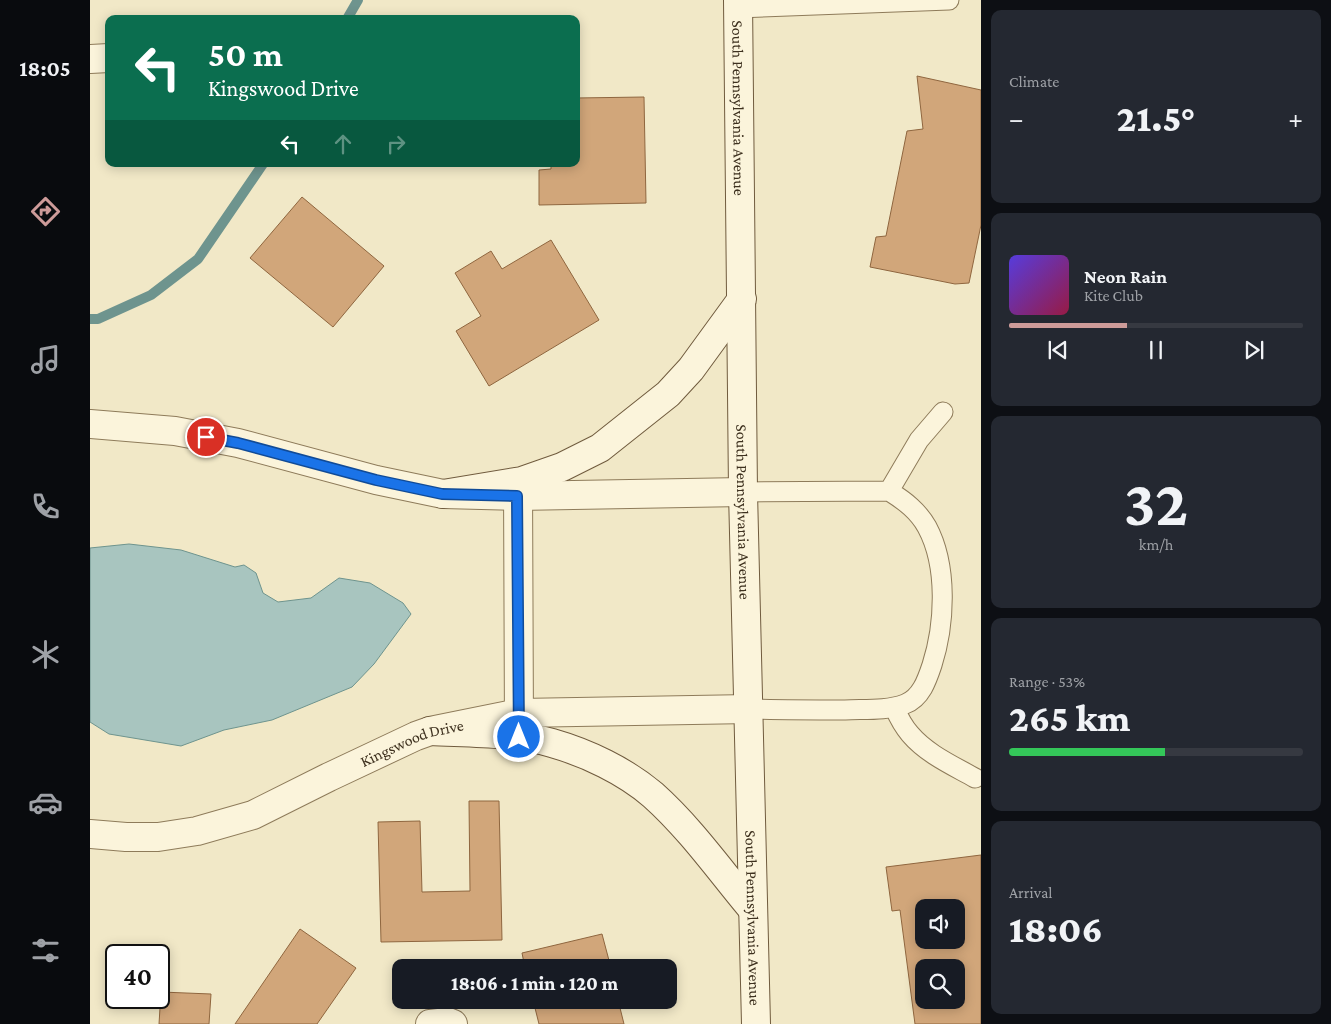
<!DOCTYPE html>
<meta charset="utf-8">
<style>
:root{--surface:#171b24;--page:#242831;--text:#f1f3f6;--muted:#9ea1a6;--line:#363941;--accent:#cd9b99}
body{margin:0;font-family:"Crimson Pro",serif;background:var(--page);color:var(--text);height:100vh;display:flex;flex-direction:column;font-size:19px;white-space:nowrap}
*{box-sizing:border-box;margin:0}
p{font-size:16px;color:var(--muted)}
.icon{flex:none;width:28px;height:28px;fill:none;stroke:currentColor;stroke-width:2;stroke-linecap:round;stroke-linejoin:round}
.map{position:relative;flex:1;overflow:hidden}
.details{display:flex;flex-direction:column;gap:10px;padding:10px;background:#0d0f14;width:350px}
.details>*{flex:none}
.top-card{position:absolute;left:15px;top:15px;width:475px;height:152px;border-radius:10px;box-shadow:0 2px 12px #0003;background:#0b6e4f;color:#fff;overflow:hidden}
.buttons{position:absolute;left:825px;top:899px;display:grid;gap:10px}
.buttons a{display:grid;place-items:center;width:50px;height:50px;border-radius:10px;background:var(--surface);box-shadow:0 2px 12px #0003;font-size:25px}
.speed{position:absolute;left:15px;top:944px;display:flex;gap:10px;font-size:25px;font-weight:700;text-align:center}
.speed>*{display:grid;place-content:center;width:65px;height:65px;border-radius:50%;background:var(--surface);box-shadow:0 2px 12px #0003;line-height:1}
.speed .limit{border:2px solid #111;border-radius:8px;background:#fff;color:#111}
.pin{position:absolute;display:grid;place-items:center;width:42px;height:42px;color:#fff;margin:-21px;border:2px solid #fff;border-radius:50%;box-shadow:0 1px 5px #0007}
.me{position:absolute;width:55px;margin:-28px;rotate:0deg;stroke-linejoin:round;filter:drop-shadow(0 0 4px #0008)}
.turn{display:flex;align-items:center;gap:18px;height:105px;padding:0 20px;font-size:22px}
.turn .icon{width:65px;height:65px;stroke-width:2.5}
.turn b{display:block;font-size:35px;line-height:42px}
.lanes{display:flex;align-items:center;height:48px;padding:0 20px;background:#0003;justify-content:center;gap:25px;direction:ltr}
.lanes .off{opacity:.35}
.big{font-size:38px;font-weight:800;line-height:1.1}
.details .widget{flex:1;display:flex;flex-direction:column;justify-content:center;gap:8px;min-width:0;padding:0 18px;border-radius:10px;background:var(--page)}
.details .dial{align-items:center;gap:0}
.dial b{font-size:65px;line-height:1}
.song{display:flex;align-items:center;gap:15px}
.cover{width:60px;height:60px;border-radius:8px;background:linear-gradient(135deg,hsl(250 70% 55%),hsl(340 70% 35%))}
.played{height:5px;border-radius:2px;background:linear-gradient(90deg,var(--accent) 40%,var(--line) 40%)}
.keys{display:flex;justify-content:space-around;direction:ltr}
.heat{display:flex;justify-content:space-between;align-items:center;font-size:28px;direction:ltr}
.charge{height:8px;border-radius:4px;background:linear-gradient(90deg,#34c759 53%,var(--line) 0)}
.trip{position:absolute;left:302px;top:959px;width:285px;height:50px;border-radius:10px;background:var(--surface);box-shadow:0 2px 12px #0003;font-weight:800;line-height:50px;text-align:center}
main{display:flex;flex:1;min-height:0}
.menu{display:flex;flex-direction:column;width:90px;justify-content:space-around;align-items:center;background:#090b0e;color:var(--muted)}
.menu .icon{width:35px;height:35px}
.menu .current{color:var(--accent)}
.menu b{font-size:22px;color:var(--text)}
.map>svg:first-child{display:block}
</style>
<main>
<nav class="menu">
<b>18:05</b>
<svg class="icon current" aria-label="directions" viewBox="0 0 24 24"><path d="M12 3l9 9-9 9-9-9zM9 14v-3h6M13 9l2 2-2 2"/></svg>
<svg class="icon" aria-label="music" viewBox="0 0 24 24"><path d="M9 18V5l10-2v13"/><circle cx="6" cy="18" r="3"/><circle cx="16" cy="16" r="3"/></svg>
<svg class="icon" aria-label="phone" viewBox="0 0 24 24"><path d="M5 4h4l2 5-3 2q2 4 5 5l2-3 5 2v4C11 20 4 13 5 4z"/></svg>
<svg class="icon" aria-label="climate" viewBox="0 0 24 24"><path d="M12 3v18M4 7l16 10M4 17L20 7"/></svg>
<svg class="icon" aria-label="car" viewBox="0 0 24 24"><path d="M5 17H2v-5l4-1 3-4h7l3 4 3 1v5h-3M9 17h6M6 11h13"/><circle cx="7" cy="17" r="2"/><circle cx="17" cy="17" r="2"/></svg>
<svg class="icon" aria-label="filters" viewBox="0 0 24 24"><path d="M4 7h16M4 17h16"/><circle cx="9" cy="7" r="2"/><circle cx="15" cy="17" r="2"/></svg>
</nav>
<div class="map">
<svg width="891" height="1024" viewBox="0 0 891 1024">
<rect width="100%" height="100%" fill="#f1e8c7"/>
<path fill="#a8c5bf" stroke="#6e948e" d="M39 544 91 550 145 567 154 565 166 573 173 593 188 602 221 598 249 578 280 583 313 603 321 614 284 664 262 687 182 720 134 730 91 746 19 734 0 722V548Z"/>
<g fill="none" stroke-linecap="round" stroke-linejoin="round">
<path stroke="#6e948e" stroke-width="10" d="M257 19 268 0
M0 319H8L61 295 108 259 173 164"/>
</g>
<path fill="#d1a67a" stroke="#8f663f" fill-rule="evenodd" d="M827 76 891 90V225L879 283 865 284 780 267 786 237 796 236 817 131 833 129Z
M554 97 556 203 449 205V170L461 169V164H486V98Z
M212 197 294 266 243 327 160 258Z
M461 240 509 320 399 386 366 331 391 316 365 273 401 251 412 269Z
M379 801H409L412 940 291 942 288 822 330 821 332 892 380 891Z
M891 855V1024H825L810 910 802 911 796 867ZM834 908H866V940H834ZM834 968H866V1000H834Z
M210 929 266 968 227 1024H145Z
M512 934 521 968H435L432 953Z
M71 992 121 994 119 1024H69Z
M443 1000H528L534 1024H449Z"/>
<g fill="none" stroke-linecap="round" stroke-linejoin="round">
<defs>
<path id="service" d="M648 8 859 0
M799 491 829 440 853 412
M653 492 799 491C815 501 828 511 837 527 858 566 855 624 842 665 837 680 831 698 815 704 796 711 774 709 755 710 723 710 691 710 660 709
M804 707C808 716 813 726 820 734 837 754 862 765 885 778"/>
<path id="minor" d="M0 59 19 58
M340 1024 358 1022 363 1024"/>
<g id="tertiary">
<path d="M0 424 85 431 148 443 286 480 353 494 427 496 653 492"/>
<path d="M428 482 429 730"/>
<path id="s1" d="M0 834 36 837H68L107 831 163 815 239 777 326 736 340 731 429 713 660 709"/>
</g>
<g id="secondary">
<path id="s2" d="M648 0 653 492 666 1024"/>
<path d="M353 494 432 481 472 467 510 448 578 394 601 369 652 299"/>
<path d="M340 731C380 733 423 732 462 743 497 753 535 771 563 795 601 829 631 872 663 910"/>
</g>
</defs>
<use href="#service" stroke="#8e7b5a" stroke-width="21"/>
<use href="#minor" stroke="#8e7b5a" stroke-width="30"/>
<use href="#tertiary" stroke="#8e7b5a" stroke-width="30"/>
<use href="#secondary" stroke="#705b3e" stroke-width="30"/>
<use href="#service" stroke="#fbf4db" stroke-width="19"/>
<use href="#minor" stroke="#fbf4db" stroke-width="28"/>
<use href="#tertiary" stroke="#fbf4db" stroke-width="28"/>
<use href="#secondary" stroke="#fbf4db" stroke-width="28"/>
</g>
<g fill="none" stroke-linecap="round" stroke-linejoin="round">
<defs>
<path id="route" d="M116 437 148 443 286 480 352 494 427 496 429 737"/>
</defs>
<use href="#route" stroke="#114b97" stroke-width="12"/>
<use href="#route" stroke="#1a73e8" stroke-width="9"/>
</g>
<g text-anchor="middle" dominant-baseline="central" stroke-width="5" stroke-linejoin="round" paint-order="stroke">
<g font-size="16" fill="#3e311f" stroke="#f8f1d7">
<text stroke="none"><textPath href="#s2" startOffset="108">South Pennsylvania Avenue</textPath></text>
<text stroke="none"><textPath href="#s2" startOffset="512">South Pennsylvania Avenue</textPath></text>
<text stroke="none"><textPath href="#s1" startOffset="341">Kingswood Drive</textPath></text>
<text stroke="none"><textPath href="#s2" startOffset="918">South Pennsylvania Avenue</textPath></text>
</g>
</g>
</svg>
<div class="buttons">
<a><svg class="icon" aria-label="sound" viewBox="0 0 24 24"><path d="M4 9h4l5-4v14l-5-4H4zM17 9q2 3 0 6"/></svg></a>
<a><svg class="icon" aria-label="search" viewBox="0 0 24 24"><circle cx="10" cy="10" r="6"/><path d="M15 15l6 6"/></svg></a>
</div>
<div class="speed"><div class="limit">40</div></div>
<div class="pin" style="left:116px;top:437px;background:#d93025"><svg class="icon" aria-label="arrive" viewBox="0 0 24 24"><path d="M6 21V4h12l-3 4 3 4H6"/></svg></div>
<svg class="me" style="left:429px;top:737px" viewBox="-20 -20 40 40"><circle r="17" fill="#1a73e8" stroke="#fff" stroke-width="3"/><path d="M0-11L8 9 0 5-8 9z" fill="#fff"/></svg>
<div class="trip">18:06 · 1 min · 120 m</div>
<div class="top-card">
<div class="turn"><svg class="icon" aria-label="left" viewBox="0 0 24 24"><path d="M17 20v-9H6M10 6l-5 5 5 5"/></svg><div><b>50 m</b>Kingswood Drive</div></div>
<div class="lanes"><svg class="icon" aria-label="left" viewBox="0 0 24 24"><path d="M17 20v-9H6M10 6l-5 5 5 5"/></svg><svg class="icon off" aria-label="ahead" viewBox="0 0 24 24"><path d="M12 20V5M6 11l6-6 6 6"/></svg><svg class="icon off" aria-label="right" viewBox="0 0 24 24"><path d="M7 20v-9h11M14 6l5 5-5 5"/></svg></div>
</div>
</div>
<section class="details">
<div class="widget"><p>Climate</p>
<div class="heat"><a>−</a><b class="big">21.5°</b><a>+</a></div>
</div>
<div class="widget">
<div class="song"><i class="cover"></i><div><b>Neon Rain</b><p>Kite Club</p></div></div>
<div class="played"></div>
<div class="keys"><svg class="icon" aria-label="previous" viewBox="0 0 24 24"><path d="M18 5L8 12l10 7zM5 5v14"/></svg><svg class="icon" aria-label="pause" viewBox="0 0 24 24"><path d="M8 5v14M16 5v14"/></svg><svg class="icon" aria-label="next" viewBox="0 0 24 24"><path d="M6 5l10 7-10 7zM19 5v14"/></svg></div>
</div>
<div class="widget dial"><b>32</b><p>km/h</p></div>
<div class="widget"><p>Range · 53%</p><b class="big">265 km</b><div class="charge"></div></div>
<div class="widget"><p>Arrival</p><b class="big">18:06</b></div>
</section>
</main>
